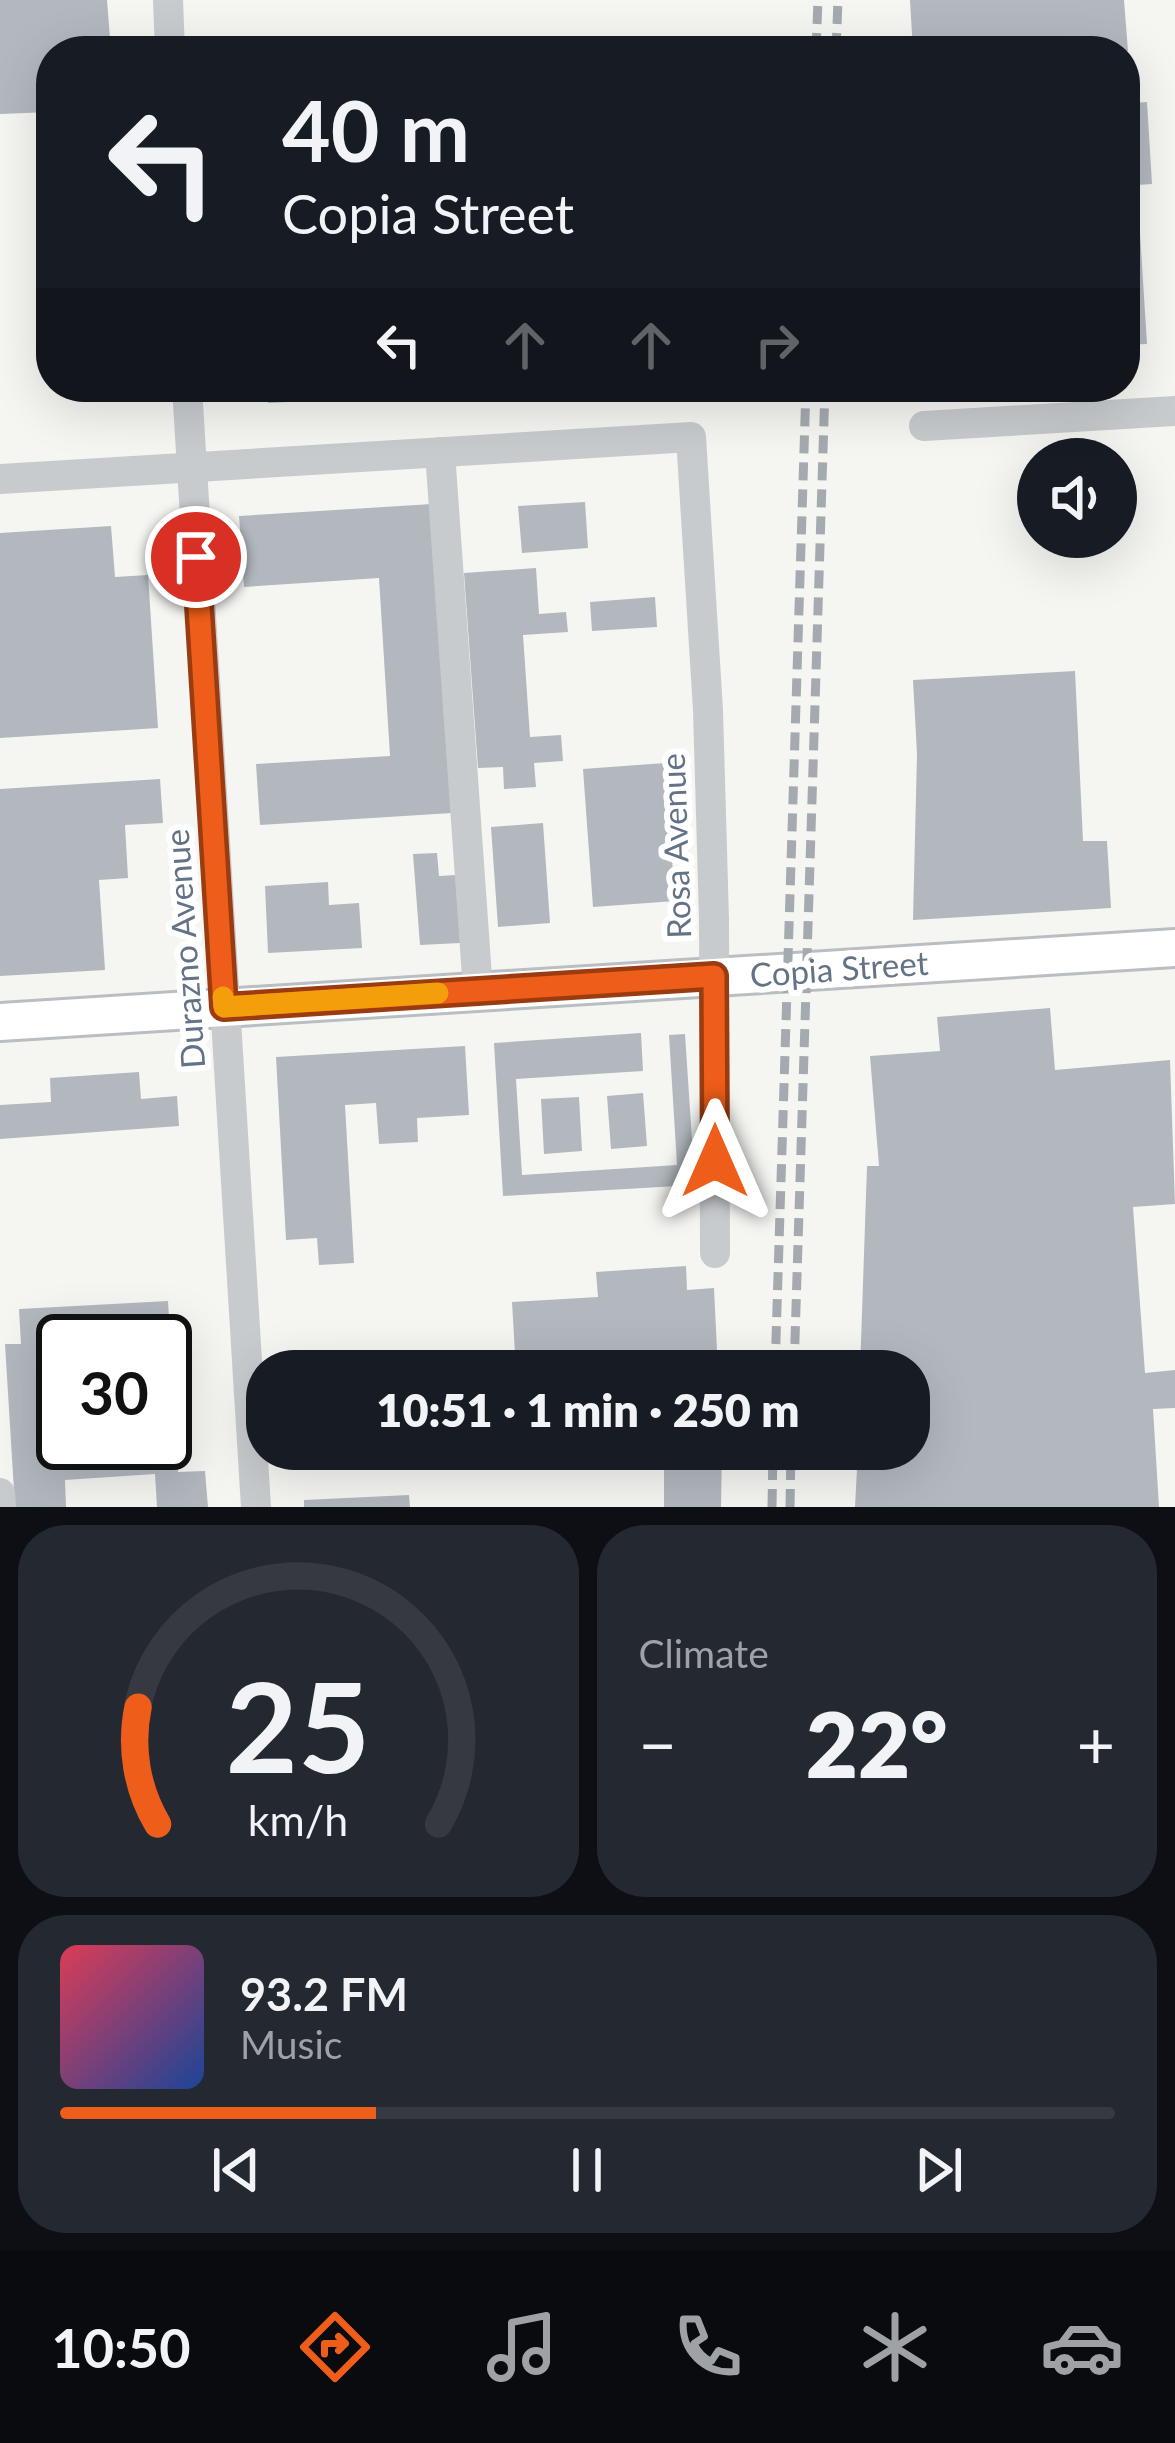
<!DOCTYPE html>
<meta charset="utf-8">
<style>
:root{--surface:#171b24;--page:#242831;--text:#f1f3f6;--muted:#9ea1a6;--line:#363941;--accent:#ee5d19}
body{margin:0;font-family:Lato,sans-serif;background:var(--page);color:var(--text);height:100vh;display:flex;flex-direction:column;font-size:45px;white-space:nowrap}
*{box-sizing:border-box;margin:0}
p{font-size:39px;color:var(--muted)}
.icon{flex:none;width:66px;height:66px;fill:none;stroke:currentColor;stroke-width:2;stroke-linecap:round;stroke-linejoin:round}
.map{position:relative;height:1507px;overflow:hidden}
.panel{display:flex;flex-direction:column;gap:18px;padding:18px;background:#0d0f14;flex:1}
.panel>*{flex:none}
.guide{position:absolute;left:36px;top:36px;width:1104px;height:366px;border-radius:48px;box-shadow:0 12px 48px #0002;background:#171b24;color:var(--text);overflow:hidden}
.fabs{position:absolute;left:1017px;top:438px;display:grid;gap:24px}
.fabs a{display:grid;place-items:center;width:120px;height:120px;border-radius:50%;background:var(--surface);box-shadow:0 12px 48px #0002;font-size:60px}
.speed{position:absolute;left:36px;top:1314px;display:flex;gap:24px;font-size:60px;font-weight:700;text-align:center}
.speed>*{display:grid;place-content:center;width:156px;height:156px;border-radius:50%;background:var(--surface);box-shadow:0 12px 48px #0002;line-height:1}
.speed .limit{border:6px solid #111;border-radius:18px;background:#fff;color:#111}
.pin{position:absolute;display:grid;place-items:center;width:102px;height:102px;color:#fff;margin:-51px;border:6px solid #fff;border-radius:50%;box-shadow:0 3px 12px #0007}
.me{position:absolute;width:132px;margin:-66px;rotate:0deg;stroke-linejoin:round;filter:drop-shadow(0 0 9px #0008)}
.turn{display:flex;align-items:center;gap:42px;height:252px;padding:0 48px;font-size:54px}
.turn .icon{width:156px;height:156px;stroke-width:2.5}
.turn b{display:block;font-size:84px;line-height:102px}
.lanes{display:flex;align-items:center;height:114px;padding:0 48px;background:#0003;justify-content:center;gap:60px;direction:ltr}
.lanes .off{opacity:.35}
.big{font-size:90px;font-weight:800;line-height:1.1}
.panel .tile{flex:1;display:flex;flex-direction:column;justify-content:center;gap:18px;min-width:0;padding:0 42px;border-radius:48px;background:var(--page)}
.panel .dial{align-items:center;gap:0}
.dial svg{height:312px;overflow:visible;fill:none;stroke:var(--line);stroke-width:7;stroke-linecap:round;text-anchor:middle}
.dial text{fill:var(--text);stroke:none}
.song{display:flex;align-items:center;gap:36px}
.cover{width:144px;height:144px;border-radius:18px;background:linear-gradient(135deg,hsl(350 70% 55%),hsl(220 70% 35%))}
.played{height:12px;border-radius:6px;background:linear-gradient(90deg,var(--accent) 30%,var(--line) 30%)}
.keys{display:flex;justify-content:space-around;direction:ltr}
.heat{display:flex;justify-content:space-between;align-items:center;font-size:66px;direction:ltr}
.panel .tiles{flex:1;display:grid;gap:18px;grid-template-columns:1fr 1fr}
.tile:last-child{grid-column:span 2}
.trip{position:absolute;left:246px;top:1350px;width:684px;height:120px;border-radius:48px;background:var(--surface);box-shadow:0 12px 48px #0002;font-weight:800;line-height:120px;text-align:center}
.menu{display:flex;height:192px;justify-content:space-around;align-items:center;background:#090b0e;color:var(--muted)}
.menu .icon{width:84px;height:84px}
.menu .on{color:var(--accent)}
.menu b{font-size:54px;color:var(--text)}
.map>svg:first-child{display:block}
</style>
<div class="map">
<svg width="1175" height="1507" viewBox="0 0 1175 1507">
<rect width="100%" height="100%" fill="#f5f6f2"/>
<path fill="#b2b8be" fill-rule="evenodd" d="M0 0H107L111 51H51V112L0 114Z
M910 0H1124L1128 51H913Z
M1125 68H1129L1131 103 1147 102 1152 184 1137 185 1147 344 1125 345Z
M267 387H511V391L268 403Z
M585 502 588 548 522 553 518 506Z
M432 504 452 813 260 825 256 764 390 756 379 578 244 587 239 516Z
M111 526 115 577 148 575 158 728 0 738V533Z
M536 568 539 614 566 612 568 632 523 635 530 737 561 735 563 761 534 763 536 787 504 789 503 767 478 768 464 573Z
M655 597 657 627 592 631 590 602Z
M1075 671 1083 841H1107L1111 908 913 920 917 754 913 680Z
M665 763 675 901 593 907 583 769Z
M160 779 163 823 125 825 128 878 99 880 105 970 0 976V789Z
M543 823 550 923 498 927 491 827Z
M437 853 439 876 456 875 460 943 420 945 413 854Z
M328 882 329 905 359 903 362 948 268 953 265 886Z
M1050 1008 1055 1070 1170 1060 1175 1204 1133 1207 1145 1373 1175 1370V1408L1153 1409 1159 1507H855L858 1449H909V1371H860L867 1166H879L870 1056 940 1051 937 1017Z
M641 1033 643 1071 516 1079 522 1175 677 1165 669 1035 685 1034 695 1185 503 1196 494 1043Z
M465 1046 469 1115 417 1118 418 1142 379 1144 376 1103 345 1105 354 1263 319 1265 317 1238 286 1240 276 1057Z
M139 1072 141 1099 177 1096 179 1126 0 1139V1105L51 1102 50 1078Z
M643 1093 647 1146 611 1149 607 1096Z
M579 1097 582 1151 544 1154 541 1099Z
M686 1266 687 1290 714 1288 718 1371H516L512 1302 598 1297 596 1272Z
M168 1301 178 1472 205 1471 208 1507H157L155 1474 65 1480 66 1507H15L5 1344H21L19 1309ZM63 1341H165V1443H63Z
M635 1449H722L721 1507H664V1459H635Z
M409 1495 410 1507H304V1500Z"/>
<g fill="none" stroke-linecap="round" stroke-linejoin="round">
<defs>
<path id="major" d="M0 1022 1175 948"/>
</defs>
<use href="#major" stroke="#babdc1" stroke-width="42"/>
<path stroke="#c8cbce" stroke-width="30" d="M168 0 170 51
M187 387 256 1507
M924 426 1175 411
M440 452 478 991
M0 479 691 437 708 710 714 919 715 1253
M0 1493 1 1507"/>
<use href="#major" stroke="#fff" stroke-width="36"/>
<path stroke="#a5aab1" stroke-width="9" stroke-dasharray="18 9" stroke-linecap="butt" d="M816 51 818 0
M836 51 838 0
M775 1371 806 387
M794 1371 825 387
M772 1507 773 1449
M790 1507 791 1449"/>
</g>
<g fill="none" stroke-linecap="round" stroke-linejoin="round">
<defs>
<path id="route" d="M196 557 224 1007 714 976 715 1161"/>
</defs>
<use href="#route" stroke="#9b3c10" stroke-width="30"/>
<use href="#route" stroke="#ee5d19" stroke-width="21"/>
<path stroke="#f59e0b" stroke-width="21" d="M223 997 224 1007 438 993"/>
</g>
<g text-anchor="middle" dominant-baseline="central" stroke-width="12" stroke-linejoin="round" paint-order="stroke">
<g font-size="33" fill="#637385" stroke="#fff">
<text transform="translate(675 846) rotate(-92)">Rosa Avenue</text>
<text transform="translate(184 949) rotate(-94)">Durazno Avenue</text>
<text transform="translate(839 968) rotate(-4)">Copia Street</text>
</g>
</g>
</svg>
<div class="fabs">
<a><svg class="icon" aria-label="sound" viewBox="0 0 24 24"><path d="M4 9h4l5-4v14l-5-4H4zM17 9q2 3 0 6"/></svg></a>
</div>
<div class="speed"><div class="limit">30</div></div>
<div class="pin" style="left:196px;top:557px;background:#d93025"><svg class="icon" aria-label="arrive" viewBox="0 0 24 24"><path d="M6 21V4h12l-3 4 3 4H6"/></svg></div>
<svg class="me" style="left:715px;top:1161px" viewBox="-20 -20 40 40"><path d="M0-17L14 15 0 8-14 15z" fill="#ee5d19" stroke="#fff" stroke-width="4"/></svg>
<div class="trip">10:51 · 1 min · 250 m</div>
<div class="guide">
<div class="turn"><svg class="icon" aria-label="left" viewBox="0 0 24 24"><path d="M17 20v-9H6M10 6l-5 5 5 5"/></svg><div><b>40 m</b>Copia Street</div></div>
<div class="lanes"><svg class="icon" aria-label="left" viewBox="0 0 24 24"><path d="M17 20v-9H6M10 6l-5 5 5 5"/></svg><svg class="icon off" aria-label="ahead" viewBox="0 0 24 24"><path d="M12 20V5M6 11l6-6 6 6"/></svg><svg class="icon off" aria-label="ahead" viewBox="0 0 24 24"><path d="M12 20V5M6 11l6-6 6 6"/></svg><svg class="icon off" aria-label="right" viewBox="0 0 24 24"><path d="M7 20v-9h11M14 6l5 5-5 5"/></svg></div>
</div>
</div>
<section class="panel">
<div class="tiles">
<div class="tile dial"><svg viewBox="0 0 100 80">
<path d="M14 69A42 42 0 1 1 86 69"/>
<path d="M14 69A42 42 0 0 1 9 39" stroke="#ee5d19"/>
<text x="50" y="56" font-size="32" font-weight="700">25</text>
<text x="50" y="72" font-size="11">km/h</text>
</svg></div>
<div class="tile"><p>Climate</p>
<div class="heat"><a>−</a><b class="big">22°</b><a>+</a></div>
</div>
<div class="tile">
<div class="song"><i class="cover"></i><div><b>93.2 FM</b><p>Music</p></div></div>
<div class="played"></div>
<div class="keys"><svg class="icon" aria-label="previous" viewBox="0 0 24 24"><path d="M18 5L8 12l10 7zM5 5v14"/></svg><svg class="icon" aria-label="pause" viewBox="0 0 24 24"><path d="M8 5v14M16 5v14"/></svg><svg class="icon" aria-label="next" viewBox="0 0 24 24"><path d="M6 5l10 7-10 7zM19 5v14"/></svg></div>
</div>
</div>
</section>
<nav class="menu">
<b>10:50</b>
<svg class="icon on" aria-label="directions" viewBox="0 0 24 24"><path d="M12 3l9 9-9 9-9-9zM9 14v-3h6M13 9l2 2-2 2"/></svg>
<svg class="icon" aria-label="music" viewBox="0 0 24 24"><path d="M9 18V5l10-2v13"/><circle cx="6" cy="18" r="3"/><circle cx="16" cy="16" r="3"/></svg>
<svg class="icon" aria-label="phone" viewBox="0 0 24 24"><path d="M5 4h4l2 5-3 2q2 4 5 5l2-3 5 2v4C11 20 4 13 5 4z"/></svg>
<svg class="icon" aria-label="climate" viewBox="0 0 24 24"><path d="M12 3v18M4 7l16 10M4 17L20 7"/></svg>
<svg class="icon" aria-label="car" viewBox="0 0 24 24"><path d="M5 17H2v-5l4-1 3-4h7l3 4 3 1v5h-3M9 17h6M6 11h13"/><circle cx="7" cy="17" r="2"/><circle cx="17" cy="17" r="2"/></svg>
</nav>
